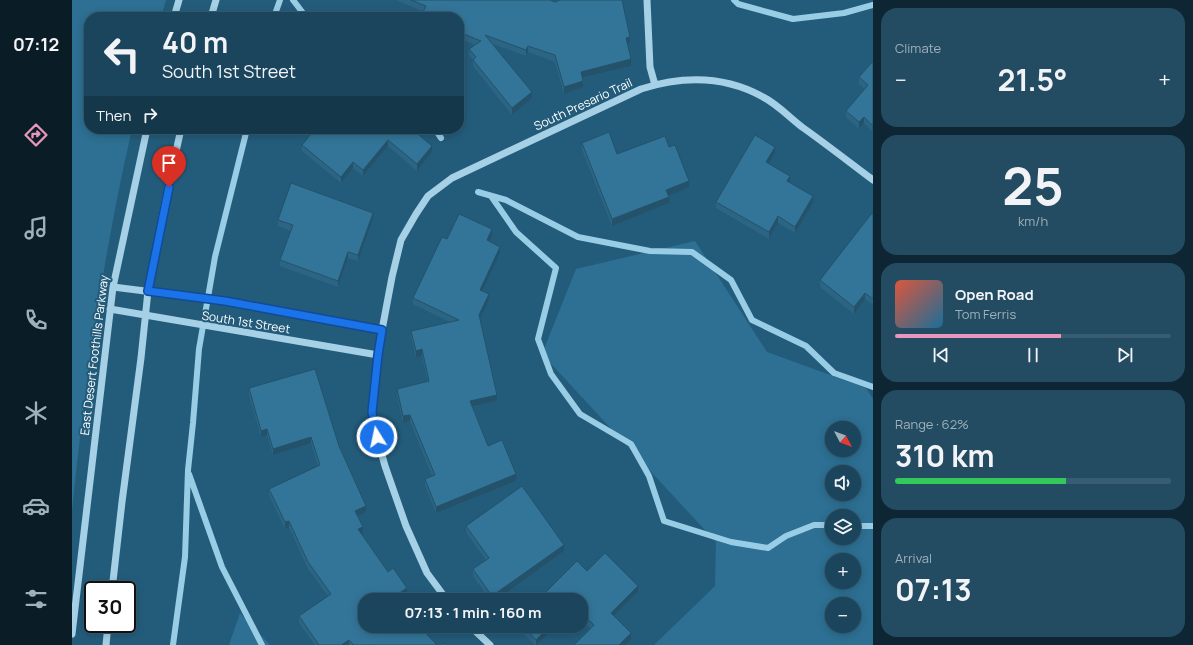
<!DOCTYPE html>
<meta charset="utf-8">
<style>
:root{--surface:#1a455c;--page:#234c62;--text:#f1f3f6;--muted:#9fb1bb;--line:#385d72;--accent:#e797bd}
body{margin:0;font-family:Manrope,sans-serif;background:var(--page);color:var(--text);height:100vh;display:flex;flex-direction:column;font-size:15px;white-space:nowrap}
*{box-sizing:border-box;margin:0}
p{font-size:13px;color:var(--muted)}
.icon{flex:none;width:22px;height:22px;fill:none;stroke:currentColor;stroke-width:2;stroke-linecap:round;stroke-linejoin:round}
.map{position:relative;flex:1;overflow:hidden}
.panel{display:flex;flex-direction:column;gap:8px;padding:8px;background:#0e2633;width:320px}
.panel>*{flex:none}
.hud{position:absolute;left:12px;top:12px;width:380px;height:122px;border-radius:16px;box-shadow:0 2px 10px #0003,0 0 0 1px var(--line);background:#1a455c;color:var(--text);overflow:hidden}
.needle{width:26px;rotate:131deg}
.tools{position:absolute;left:753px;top:421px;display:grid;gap:8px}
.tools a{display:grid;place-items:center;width:36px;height:36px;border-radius:50%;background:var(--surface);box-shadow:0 2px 10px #0003,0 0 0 1px var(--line);font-size:20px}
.speed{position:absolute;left:12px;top:581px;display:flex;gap:8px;font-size:20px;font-weight:700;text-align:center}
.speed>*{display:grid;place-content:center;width:52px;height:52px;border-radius:50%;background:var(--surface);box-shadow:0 2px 10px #0003,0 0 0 1px var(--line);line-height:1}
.speed .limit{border:2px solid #111;border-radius:6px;background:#fff;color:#111}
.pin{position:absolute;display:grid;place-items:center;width:34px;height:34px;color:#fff;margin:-41px -17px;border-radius:50% 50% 50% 0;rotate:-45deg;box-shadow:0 0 4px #0007}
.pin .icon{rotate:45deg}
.me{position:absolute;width:44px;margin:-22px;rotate:350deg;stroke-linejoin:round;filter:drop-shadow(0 0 3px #0008)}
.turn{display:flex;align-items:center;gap:14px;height:84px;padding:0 12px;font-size:18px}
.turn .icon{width:52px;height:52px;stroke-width:2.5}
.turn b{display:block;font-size:28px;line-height:34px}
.then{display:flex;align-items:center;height:38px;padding:0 12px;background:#0003;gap:8px;font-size:15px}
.big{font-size:30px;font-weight:700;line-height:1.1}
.panel .widget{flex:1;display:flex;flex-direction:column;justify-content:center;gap:6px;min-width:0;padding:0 14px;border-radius:16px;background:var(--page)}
.panel .dial{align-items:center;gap:0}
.dial b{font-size:52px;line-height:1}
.song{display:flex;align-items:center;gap:12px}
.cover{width:48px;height:48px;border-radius:6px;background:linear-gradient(135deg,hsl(10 70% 55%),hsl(200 70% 35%))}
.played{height:4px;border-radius:2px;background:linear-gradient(90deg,var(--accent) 60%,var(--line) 60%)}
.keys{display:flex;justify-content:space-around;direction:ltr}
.heat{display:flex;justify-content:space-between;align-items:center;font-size:22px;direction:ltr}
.charge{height:6px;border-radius:3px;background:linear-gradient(90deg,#34c759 62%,var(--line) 0)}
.trip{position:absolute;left:286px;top:593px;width:230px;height:40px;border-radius:16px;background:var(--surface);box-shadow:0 2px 10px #0003,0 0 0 1px var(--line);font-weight:700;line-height:40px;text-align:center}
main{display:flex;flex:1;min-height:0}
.tabs{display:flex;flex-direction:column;width:72px;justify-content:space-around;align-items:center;background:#0a1c25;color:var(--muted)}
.tabs .icon{width:28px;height:28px}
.tabs .selected{color:var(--accent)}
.tabs b{font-size:18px;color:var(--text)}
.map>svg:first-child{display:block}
</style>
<main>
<nav class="tabs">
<b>07:12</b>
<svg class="icon selected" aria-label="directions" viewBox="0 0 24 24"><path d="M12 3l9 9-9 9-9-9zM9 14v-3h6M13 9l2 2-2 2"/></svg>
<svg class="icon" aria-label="music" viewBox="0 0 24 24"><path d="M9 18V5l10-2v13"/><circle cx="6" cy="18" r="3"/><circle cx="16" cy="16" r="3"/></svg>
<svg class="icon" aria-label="phone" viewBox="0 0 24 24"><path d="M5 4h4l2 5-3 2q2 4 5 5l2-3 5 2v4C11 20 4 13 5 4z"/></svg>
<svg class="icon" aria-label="climate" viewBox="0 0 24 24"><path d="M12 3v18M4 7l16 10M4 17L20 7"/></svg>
<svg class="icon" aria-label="car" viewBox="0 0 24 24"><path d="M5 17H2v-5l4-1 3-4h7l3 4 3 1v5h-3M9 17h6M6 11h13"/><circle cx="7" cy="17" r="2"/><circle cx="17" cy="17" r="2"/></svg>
<svg class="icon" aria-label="filters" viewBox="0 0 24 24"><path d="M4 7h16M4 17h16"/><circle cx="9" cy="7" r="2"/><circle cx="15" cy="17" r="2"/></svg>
</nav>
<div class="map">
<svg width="801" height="645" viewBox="0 0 801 645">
<rect width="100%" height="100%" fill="#235c7b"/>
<path fill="#2d7093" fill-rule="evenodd" d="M0 0H94L89 17H17V129H60C31 255 13 383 0 511Z
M623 241 695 352 794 388 801 399V645H582L643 586 644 542 470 354 504 269ZM760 428H782V450H760ZM760 472H782V494H760ZM760 516H782V538H760ZM760 560H782V582H760ZM760 604H782V626H760Z
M168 613 198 645H157Z"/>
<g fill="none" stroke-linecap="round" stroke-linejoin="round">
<path stroke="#99cde6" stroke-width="6" d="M221 0 234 17
M662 0 666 4 721 19 772 13 801 5
M202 17 208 0
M363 129 369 138
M406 192 434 200 506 237 578 251 620 252 659 280 680 320 734 346 762 373 801 387
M419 196 444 232 484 268 466 339 479 374 508 414 559 444 577 476 592 521 659 542 696 548 714 536 742 525H760
M117 474 150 567 190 645
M782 526H801
M101 645 113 557 116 470 121 423 127 349 143 257 175 129"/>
<path stroke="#a5d0e5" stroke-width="7" d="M575 0 578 67 583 85
M102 17 107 0
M139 17 144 0
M41 287 153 301 310 330
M38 309 306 355
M40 590 50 502 69 358 76 291 93 201 109 129
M375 600 355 573 334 526 313 466 305 437 300 412 310 330 320 277 329 240 344 214 356 196 380 178 569 89C610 76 653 76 691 97 705 104 717 117 730 127 754 144 777 162 801 180
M398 626 418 645
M0 634 41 287 75 129
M34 645 36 624"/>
</g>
<path fill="#2c6583" d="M324 0H478L558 43 555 44 559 66 511 78V87L492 94 483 62 456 52 454 56 421 44 460 98 440 115 401 66V60L397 55V49L403 45 387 38V17H349L351 12Z
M801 61 800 131 792 123 787 129 774 117V111L793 89 787 84V77Z
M340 129 360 152 345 171 316 146 291 176 281 168 269 183 230 151V145Z
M510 143 545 154 597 147 617 187 596 196 597 203 540 226 510 150Z
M703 153 696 164 741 203 723 233 706 223 697 239 644 208V202Z
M801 214V305L793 299 782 314 748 287V280Z
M301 219 286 261 276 258 266 287 208 266V260L219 231 206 226V220Z
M420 236 417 242 428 253 410 291 417 300 408 319 425 401 401 407 416 446 444 481 364 513 353 486V479L360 476 338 421 331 423 325 395V389L356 382 350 356 344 357 339 337V331L378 322 341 304V298Z
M177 388 267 446 294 512 285 516 291 534H290L316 572 335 594 293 600 365 645H243L227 623V616L256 596 236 569 217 527 213 529 197 495V489L246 466 239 443 201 455 195 435 189 437 177 395Z
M394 526 492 551 424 600H418L401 576V569L414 560 394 532Z
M515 571 566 592 542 616 559 639 519 629 509 619V600Z
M445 626H484L465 645H463L445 627Z"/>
<path fill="#24526a" d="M558 37V43L554 44V38Z
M456 46V52L454 56V50Z
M559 59V66L509 78V72Z
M511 81V87L492 94V87Z
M460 92V98L440 115V108Z
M792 117V123L787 129V122Z
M316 140V146L291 176V170Z
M360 146V152L345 171V164Z
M703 147V153L694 169V162Z
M281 162V168L269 183V177Z
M718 176V183L715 188V181Z
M617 181V187L594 197V190Z
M741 196V203L723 233V227Z
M597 197V203L540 226V219Z
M301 213V219L286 261V255Z
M706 216V223L697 239V232Z
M420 229V236L415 247V240Z
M428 247V253L408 296V290Z
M276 252V258L266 287V281Z
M793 293V299L782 314V307Z
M417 294V300L407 321V315Z
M350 349V356L344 357V351Z
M425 395V401L398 407V401Z
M338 415V421L331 423V416Z
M195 429V435L189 437V431Z
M239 437V443L201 455V449Z
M444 474V481L364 513V507Z
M294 506V512L283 517V511Z
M217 521V527L213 529V522Z
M291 527V534L286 536V529Z
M492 545V551L424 600H420V596Z
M566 586V592L539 619V613Z
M335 588V594L326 600H320V598Z
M478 626H484L465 645H464V640Z
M559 633V639L554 645H547Z
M277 640V645H269Z"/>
<path fill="#337598" stroke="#24526a" d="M339 0H478L483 2 488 0H550L558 37 554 38 559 59 509 72 511 81 492 87 483 55 456 46 454 50 413 35 460 92 440 108 401 60 404 57 397 49 409 41 387 32V17H352L349 16 354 6Z
M801 61V124L800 125 792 117 787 122 774 111 796 85 787 77Z
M243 129H340L360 146 345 164 316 140 291 170 281 162 269 177 230 145Z
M537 132 545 154 593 136 597 147 603 145 617 181 594 190 597 197 540 219 510 143Z
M683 135 703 147 694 162 718 176 715 181 741 196 723 227 706 216 697 232 644 202Z
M219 183 301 213 286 255 276 252 266 281 208 260 221 225 206 220Z
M800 213 801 214V299L793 293 782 307 748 280Z
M387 214 420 229 415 240 428 247 408 290 417 294 407 315 425 395 398 401 416 446 430 440 444 474 364 507 353 479 363 475 338 415 331 416 325 389 357 381 350 349 344 351 339 331 387 320 341 298 370 237 375 239Z
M243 369 267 446 294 506 283 511 291 527 286 529 316 572 321 568 335 588 320 598 322 600H293V626H347L365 645H282L277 640 269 645H247L227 616 259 594 236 562 217 521 213 522 197 489 248 465 239 437 201 449 195 429 189 431 177 388Z
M450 486 492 545 420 596 401 569 417 558 394 526Z
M533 553 566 586 539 613 559 633 547 645H502L522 625 509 613V600H466L505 561 515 571Z
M451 626H478L464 640Z
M372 643 374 645H369Z"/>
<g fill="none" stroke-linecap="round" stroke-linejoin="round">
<defs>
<path id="route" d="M97 187 76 291 153 301 310 330 306 355 300 412 305 437"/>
</defs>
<use href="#route" stroke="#114b97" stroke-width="10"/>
<use href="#route" stroke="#1a73e8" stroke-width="7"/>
</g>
<g text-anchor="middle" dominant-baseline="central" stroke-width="4" stroke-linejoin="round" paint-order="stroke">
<g font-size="12" fill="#fff" stroke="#235c7b">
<text transform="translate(511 104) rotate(-25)">South Presario Trail</text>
<text transform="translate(174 322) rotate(9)">South 1st Street</text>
<text transform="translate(22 355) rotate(-83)">East Desert Foothills Parkway</text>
</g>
</g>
</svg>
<div class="tools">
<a><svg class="needle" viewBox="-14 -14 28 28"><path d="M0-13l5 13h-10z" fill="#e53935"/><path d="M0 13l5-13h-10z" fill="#9fb1bb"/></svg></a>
<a><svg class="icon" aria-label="sound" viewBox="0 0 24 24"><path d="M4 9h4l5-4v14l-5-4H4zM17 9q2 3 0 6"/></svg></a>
<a><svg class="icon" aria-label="layers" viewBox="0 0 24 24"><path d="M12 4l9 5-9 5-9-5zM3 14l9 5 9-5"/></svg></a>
<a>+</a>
<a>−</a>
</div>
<div class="speed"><div class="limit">30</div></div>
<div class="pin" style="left:97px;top:187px;background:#d93025"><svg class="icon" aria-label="arrive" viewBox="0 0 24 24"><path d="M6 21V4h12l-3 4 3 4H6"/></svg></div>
<svg class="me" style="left:305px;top:437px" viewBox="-20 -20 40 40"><circle r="17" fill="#1a73e8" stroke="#fff" stroke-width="3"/><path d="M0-11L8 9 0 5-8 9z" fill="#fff"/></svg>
<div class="trip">07:13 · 1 min · 160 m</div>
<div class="hud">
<div class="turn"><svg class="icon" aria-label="left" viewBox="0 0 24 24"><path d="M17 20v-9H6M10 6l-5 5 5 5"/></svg><div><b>40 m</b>South 1st Street</div></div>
<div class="then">Then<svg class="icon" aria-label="right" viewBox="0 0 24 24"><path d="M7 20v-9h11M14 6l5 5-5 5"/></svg></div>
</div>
</div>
<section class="panel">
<div class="widget"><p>Climate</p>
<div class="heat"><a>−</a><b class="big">21.5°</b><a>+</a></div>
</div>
<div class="widget dial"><b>25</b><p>km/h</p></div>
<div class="widget">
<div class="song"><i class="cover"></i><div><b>Open Road</b><p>Tom Ferris</p></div></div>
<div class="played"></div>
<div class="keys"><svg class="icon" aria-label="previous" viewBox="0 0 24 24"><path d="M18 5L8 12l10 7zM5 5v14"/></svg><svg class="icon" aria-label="pause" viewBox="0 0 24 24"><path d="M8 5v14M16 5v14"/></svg><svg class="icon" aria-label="next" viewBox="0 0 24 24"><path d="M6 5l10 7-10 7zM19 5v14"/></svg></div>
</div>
<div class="widget"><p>Range · 62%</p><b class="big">310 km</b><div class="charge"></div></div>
<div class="widget"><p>Arrival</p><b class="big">07:13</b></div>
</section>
</main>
